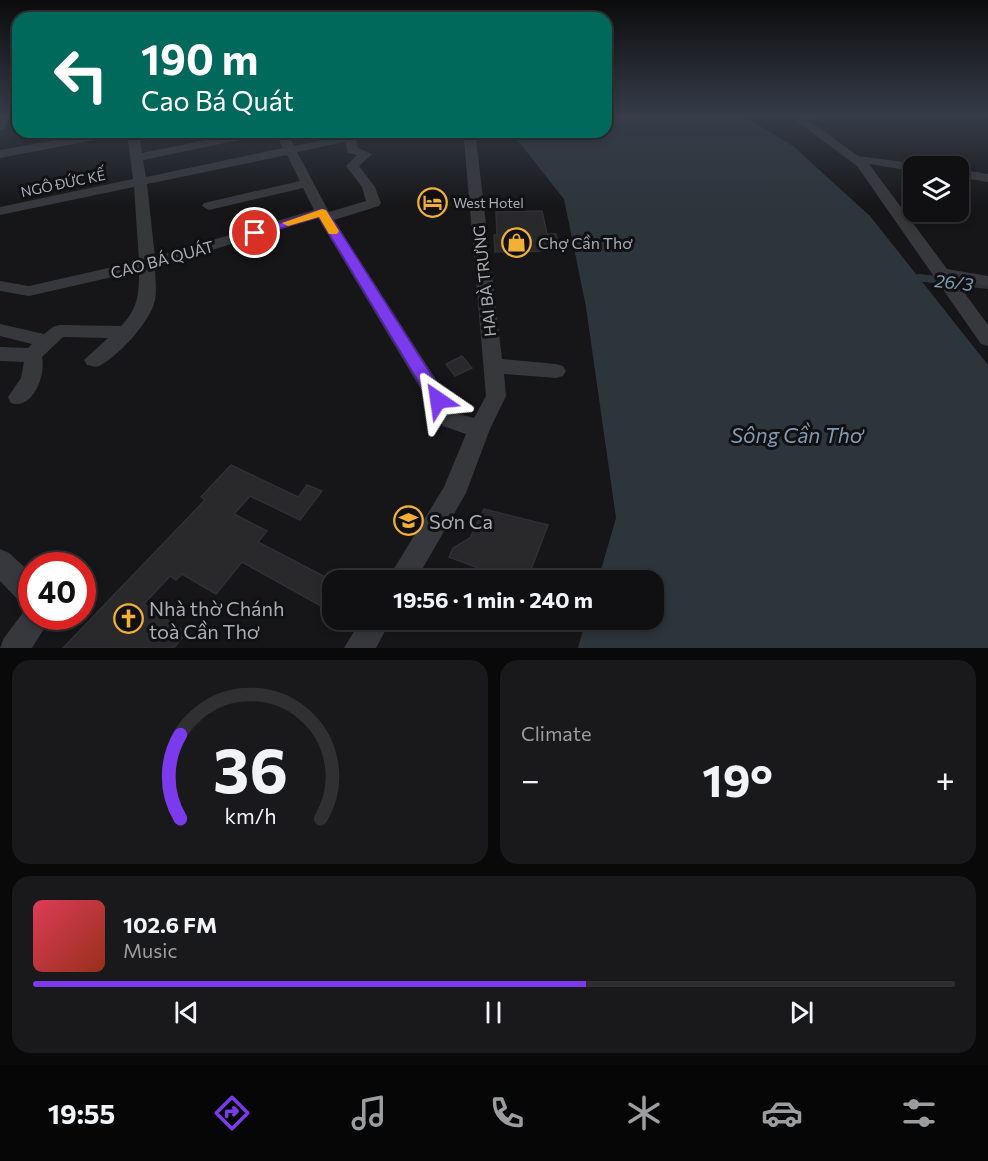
<!DOCTYPE html>
<meta charset="utf-8">
<style>
:root{--surface:#101012;--page:#19191b;--text:#f1f3f6;--muted:#9c9d9f;--line:#303032;--accent:#7c3aed}
body{margin:0;font-family:Commissioner,sans-serif;background:var(--page);color:var(--text);height:100vh;display:flex;flex-direction:column;font-size:22px;white-space:nowrap}
*{box-sizing:border-box;margin:0}
p{font-size:20px;color:var(--muted)}
.icon{flex:none;width:33px;height:33px;fill:none;stroke:currentColor;stroke-width:2;stroke-linecap:round;stroke-linejoin:round}
.map{position:relative;height:648px;overflow:hidden}
.details{display:flex;flex-direction:column;gap:12px;padding:12px;background:#09090a;flex:1}
.details>*{flex:none}
.hud{position:absolute;left:12px;top:12px;width:600px;height:126px;border-radius:18px;box-shadow:0 3px 9px #0003,0 0 0 2px var(--line);background:#00695c;color:#fff;overflow:hidden}
.fabs{position:absolute;left:903px;top:156px;display:grid;gap:12px}
.fabs a{display:grid;place-items:center;width:66px;height:66px;border-radius:12px;background:var(--surface);box-shadow:0 3px 9px #0003,0 0 0 2px var(--line);font-size:30px}
.speed{position:absolute;left:18px;top:552px;display:flex;gap:12px;font-size:30px;font-weight:700;text-align:center}
.speed>*{display:grid;place-content:center;width:78px;height:78px;border-radius:50%;background:var(--surface);box-shadow:0 3px 9px #0003,0 0 0 2px var(--line);line-height:1}
.speed .limit{border:9px solid #d22;background:#fff;color:#111}
.pin{position:absolute;display:grid;place-items:center;width:51px;height:51px;color:#fff;margin:-26px;border:3px solid #fff;border-radius:50%;box-shadow:0 2px 6px #0007}
.me{position:absolute;width:66px;margin:-33px;rotate:328deg;stroke-linejoin:round;filter:drop-shadow(0 0 4px #0008)}
.turn{display:flex;align-items:center;gap:21px;height:126px;padding:0 30px;font-size:27px}
.turn .icon{width:78px;height:78px;stroke-width:2.5}
.turn b{display:block;font-size:42px;line-height:51px}
.big{font-size:45px;font-weight:700;line-height:1.1}
.details .tile{flex:1;display:flex;flex-direction:column;justify-content:center;gap:9px;min-width:0;padding:0 21px;border-radius:18px;background:var(--page)}
.details .dial{align-items:center;gap:0}
.dial svg{height:156px;overflow:visible;fill:none;stroke:var(--line);stroke-width:7;stroke-linecap:round;text-anchor:middle}
.dial text{fill:var(--text);stroke:none}
.song{display:flex;align-items:center;gap:18px}
.cover{width:72px;height:72px;border-radius:9px;background:linear-gradient(135deg,hsl(350 70% 55%),hsl(10 70% 35%))}
.played{height:6px;border-radius:3px;background:linear-gradient(90deg,var(--accent) 60%,var(--line) 60%)}
.keys{display:flex;justify-content:space-around;direction:ltr}
.heat{display:flex;justify-content:space-between;align-items:center;font-size:33px;direction:ltr}
.details .tiles{flex:1;display:grid;gap:12px;grid-template-columns:1fr 1fr}
.tile:last-child{grid-column:span 2}
.trip{position:absolute;left:322px;top:570px;width:342px;height:60px;border-radius:18px;background:var(--surface);box-shadow:0 3px 9px #0003,0 0 0 2px var(--line);font-weight:700;line-height:60px;text-align:center}
.tab-bar{display:flex;height:96px;justify-content:space-around;align-items:center;background:#060607;color:var(--muted)}
.tab-bar .icon{width:42px;height:42px}
.tab-bar .selected{color:var(--accent)}
.tab-bar b{font-size:27px;color:var(--text)}
.map>svg:first-child{display:block}
</style>
<div class="map">
<svg width="988" height="648" viewBox="0 0 988 648">
<rect width="100%" height="100%" fill="#161618"/>
<path fill="#2c353c" d="M606 116H744L793 146 870 216 988 365V648H578L586 620H654V580H598L616 518 586 307 564 199 511 132H606Z"/>
<g fill="none" stroke-linecap="round" stroke-linejoin="round">
<path fill="#2c353c" fill-rule="evenodd" d="M919 274 988 281V289L915 281 913 278 915 275Z"/>
</g>
<path fill="#29292c" stroke="#303034" stroke-width="1.5" d="M542 211 547 234H556L560 251 495 252 494 235H497L496 212Z
M462 356 472 368 455 376 446 364Z
M231 465 298 497 307 485 322 491 300 520 250 496 234 514 267 531 258 542 333 581V588L321 606 242 562 216 594 182 574 176 580 170 576 144 604 186 633 174 648H63L205 500 201 497Z
M484 509 548 525 527 580H510L449 557 453 548 470 538Z"/>
<g fill="none" stroke-linecap="round" stroke-linejoin="round">
<path fill="#37383d" fill-rule="evenodd" d="M0 116H8L6 128 0 131Z
M790 116H833L828 119 808 120 858 156 918 164 920 166H914V171L869 164 947 269 988 276V286L955 280 988 325V346L981 344 857 166Z
M101 132H126L120 135 0 158V150Z
M127 132H139L142 153 246 132H269L263 135 143 160 146 177 283 148 275 132H287L294 146 343 136 340 132 353 134 384 132 382 134 356 140 358 148 372 154 359 166 375 187 381 203 379 206 334 220 458 414 474 418 486 396 464 140 457 132H469L476 139 502 359 556 364 563 366 566 371 563 376 556 378 504 374 506 396 490 429 466 493 416 580H387L444 487 466 434 443 426 318 218 155 267C155 277 157 290 155 300 151 321 119 355 101 365 96 368 92 366 87 365L84 360 108 338 63 337 42 357C46 375 33 410 11 403L8 397 21 378 24 362 0 361V347L28 348 32 344 0 336V324L44 334 53 327 59 325 121 326C138 309 139 294 139 271L29 296 0 291V281L29 286 139 261 134 187 0 215V207L133 179ZM345 142 348 153 357 155 346 166 362 187 366 201 329 212 297 152ZM287 155 300 181 204 203 202 206 209 210 303 188 314 210 155 257 147 184Z
M958 169 988 174V182L958 177Z
M0 549 9 553 32 574V616H52L32 648H0L4 638 28 606 22 604 0 581Z
M361 620H391L376 648H344Z"/>
</g>
<linearGradient id="sky" x2="0" y2="1"><stop stop-color="#0c0c0d"/><stop offset="0.56" stop-color="#363c48"/><stop offset="1" stop-color="#363c48" stop-opacity="0"/></linearGradient>
<rect width="988" height="207" fill="url(#sky)"/>
<path fill="#7c3aed" stroke="#51269a" stroke-width="1.5" d="M322 209 328 212 444 395 446 400 444 404H432L319 217 255 236 250 233Z"/>
<path fill="#f59e0b" d="M322 209 326 210 339 231 337 234H329L319 217 288 226 282 223Z"/>
<defs>
<symbol id="hotel-ring" viewBox="-11 -11 22 22"><circle r="9.5" fill="#111113" stroke="#f2b134" stroke-width="1.5"/><path d="M-6-4.5h1.5V1H6V5H4.5V3h-9V5H-6ZM-4 0a1.8 1.8 0 1 1 3.6 0ZM.5 0V-2.5h3Q6-2.5 6 0Z" fill="#f2b134"/></symbol>
<symbol id="shop-ring" viewBox="-11 -11 22 22"><circle r="9.5" fill="#111113" stroke="#f2b134" stroke-width="1.5"/><path d="M-5-2.5h2.3a2.7 3.5 0 0 1 5.4 0H5L5.5 6h-11ZM-1.5-2.5h3a1.5 2.3 0 0 0-3 0Z" fill="#f2b134"/></symbol>
<symbol id="school-ring" viewBox="-11 -11 22 22"><circle r="9.5" fill="#111113" stroke="#f2b134" stroke-width="1.5"/><path d="M0-5L7-2L0 1L-7-2ZM-4 1L0 2.5L4 1V4Q0 6-4 4Z" fill="#f2b134"/></symbol>
<symbol id="church-ring" viewBox="-11 -11 22 22"><circle r="9.5" fill="#111113" stroke="#f2b134" stroke-width="1.5"/><path d="M-1.2-6h2.4v3.5h3.3v2.4h-3.3V6h-2.4V-.1h-3.3v-2.4h3.3Z" fill="#f2b134"/></symbol>
</defs>
<g fill-rule="evenodd">
<use href="#hotel-ring" x="416" y="186" width="33" height="33"/>
<use href="#shop-ring" x="500" y="226" width="33" height="33"/>
<use href="#school-ring" x="392" y="504" width="33" height="33"/>
<use href="#church-ring" x="112" y="602" width="33" height="33"/>
</g>
<g text-anchor="middle" dominant-baseline="central" stroke-width="6" stroke-linejoin="round" paint-order="stroke">
<g font-size="14" fill="#a8adb8" stroke="#111113">
<text transform="translate(63 183) rotate(-12)">NGÔ ĐỨC KẾ</text>
</g>
<g font-size="14" fill="#a8adb8" stroke="#111113" text-anchor="start">
<text x="453" y="202">West Hotel</text>
</g>
<g font-size="16" fill="#a8adb8" stroke="#111113" text-anchor="start">
<text x="538" y="242">Chợ Cần Thơ</text>
</g>
<g font-size="16" fill="#a8adb8" stroke="#111113">
<text transform="translate(162 259) rotate(-15)">CAO BÁ QUÁT</text>
<text transform="translate(484 281) rotate(-96)">HAI BÀ TRƯNG</text>
</g>
<g font-size="18" font-style="italic" fill="#7f9bb3" stroke="#111113">
<text transform="translate(954 282) rotate(6)">26/3</text>
</g>
<g font-size="20" fill="#a8adb8" stroke="#111113" text-anchor="start">
<text x="429" y="521">Sơn Ca</text>
<text x="149" y="608">Nhà thờ Chánh<tspan x="149" dy="23">toà Cần Thơ</tspan></text>
</g>
<g font-size="21" font-style="italic" fill="#7f9bb3" stroke="#111113">
<text x="797" y="434">Sông Cần Thơ</text>
</g>
</g>
</svg>
<div class="fabs">
<a><svg class="icon" aria-label="layers" viewBox="0 0 24 24"><path d="M12 4l9 5-9 5-9-5zM3 14l9 5 9-5"/></svg></a>
</div>
<div class="speed"><div class="limit">40</div></div>
<div class="pin" style="left:255px;top:233px;background:#d93025"><svg class="icon" aria-label="arrive" viewBox="0 0 24 24"><path d="M6 21V4h12l-3 4 3 4H6"/></svg></div>
<svg class="me" style="left:438px;top:400px" viewBox="-20 -20 40 40"><path d="M0-17L14 15 0 8-14 15z" fill="#7c3aed" stroke="#fff" stroke-width="4"/></svg>
<div class="trip">19:56 · 1 min · 240 m</div>
<div class="hud">
<div class="turn"><svg class="icon" aria-label="left" viewBox="0 0 24 24"><path d="M17 20v-9H6M10 6l-5 5 5 5"/></svg><div><b>190 m</b>Cao Bá Quát</div></div>
</div>
</div>
<section class="details">
<div class="tiles">
<div class="tile dial"><svg viewBox="0 0 100 80">
<path d="M14 69A42 42 0 1 1 86 69"/>
<path d="M14 69A42 42 0 0 1 14 26" stroke="#7c3aed"/>
<text x="50" y="56" font-size="32" font-weight="700">36</text>
<text x="50" y="72" font-size="11">km/h</text>
</svg></div>
<div class="tile"><p>Climate</p>
<div class="heat"><a>−</a><b class="big">19°</b><a>+</a></div>
</div>
<div class="tile">
<div class="song"><i class="cover"></i><div><b>102.6 FM</b><p>Music</p></div></div>
<div class="played"></div>
<div class="keys"><svg class="icon" aria-label="previous" viewBox="0 0 24 24"><path d="M18 5L8 12l10 7zM5 5v14"/></svg><svg class="icon" aria-label="pause" viewBox="0 0 24 24"><path d="M8 5v14M16 5v14"/></svg><svg class="icon" aria-label="next" viewBox="0 0 24 24"><path d="M6 5l10 7-10 7zM19 5v14"/></svg></div>
</div>
</div>
</section>
<nav class="tab-bar">
<b>19:55</b>
<svg class="icon selected" aria-label="directions" viewBox="0 0 24 24"><path d="M12 3l9 9-9 9-9-9zM9 14v-3h6M13 9l2 2-2 2"/></svg>
<svg class="icon" aria-label="music" viewBox="0 0 24 24"><path d="M9 18V5l10-2v13"/><circle cx="6" cy="18" r="3"/><circle cx="16" cy="16" r="3"/></svg>
<svg class="icon" aria-label="phone" viewBox="0 0 24 24"><path d="M5 4h4l2 5-3 2q2 4 5 5l2-3 5 2v4C11 20 4 13 5 4z"/></svg>
<svg class="icon" aria-label="climate" viewBox="0 0 24 24"><path d="M12 3v18M4 7l16 10M4 17L20 7"/></svg>
<svg class="icon" aria-label="car" viewBox="0 0 24 24"><path d="M5 17H2v-5l4-1 3-4h7l3 4 3 1v5h-3M9 17h6M6 11h13"/><circle cx="7" cy="17" r="2"/><circle cx="17" cy="17" r="2"/></svg>
<svg class="icon" aria-label="filters" viewBox="0 0 24 24"><path d="M4 7h16M4 17h16"/><circle cx="9" cy="7" r="2"/><circle cx="15" cy="17" r="2"/></svg>
</nav>
